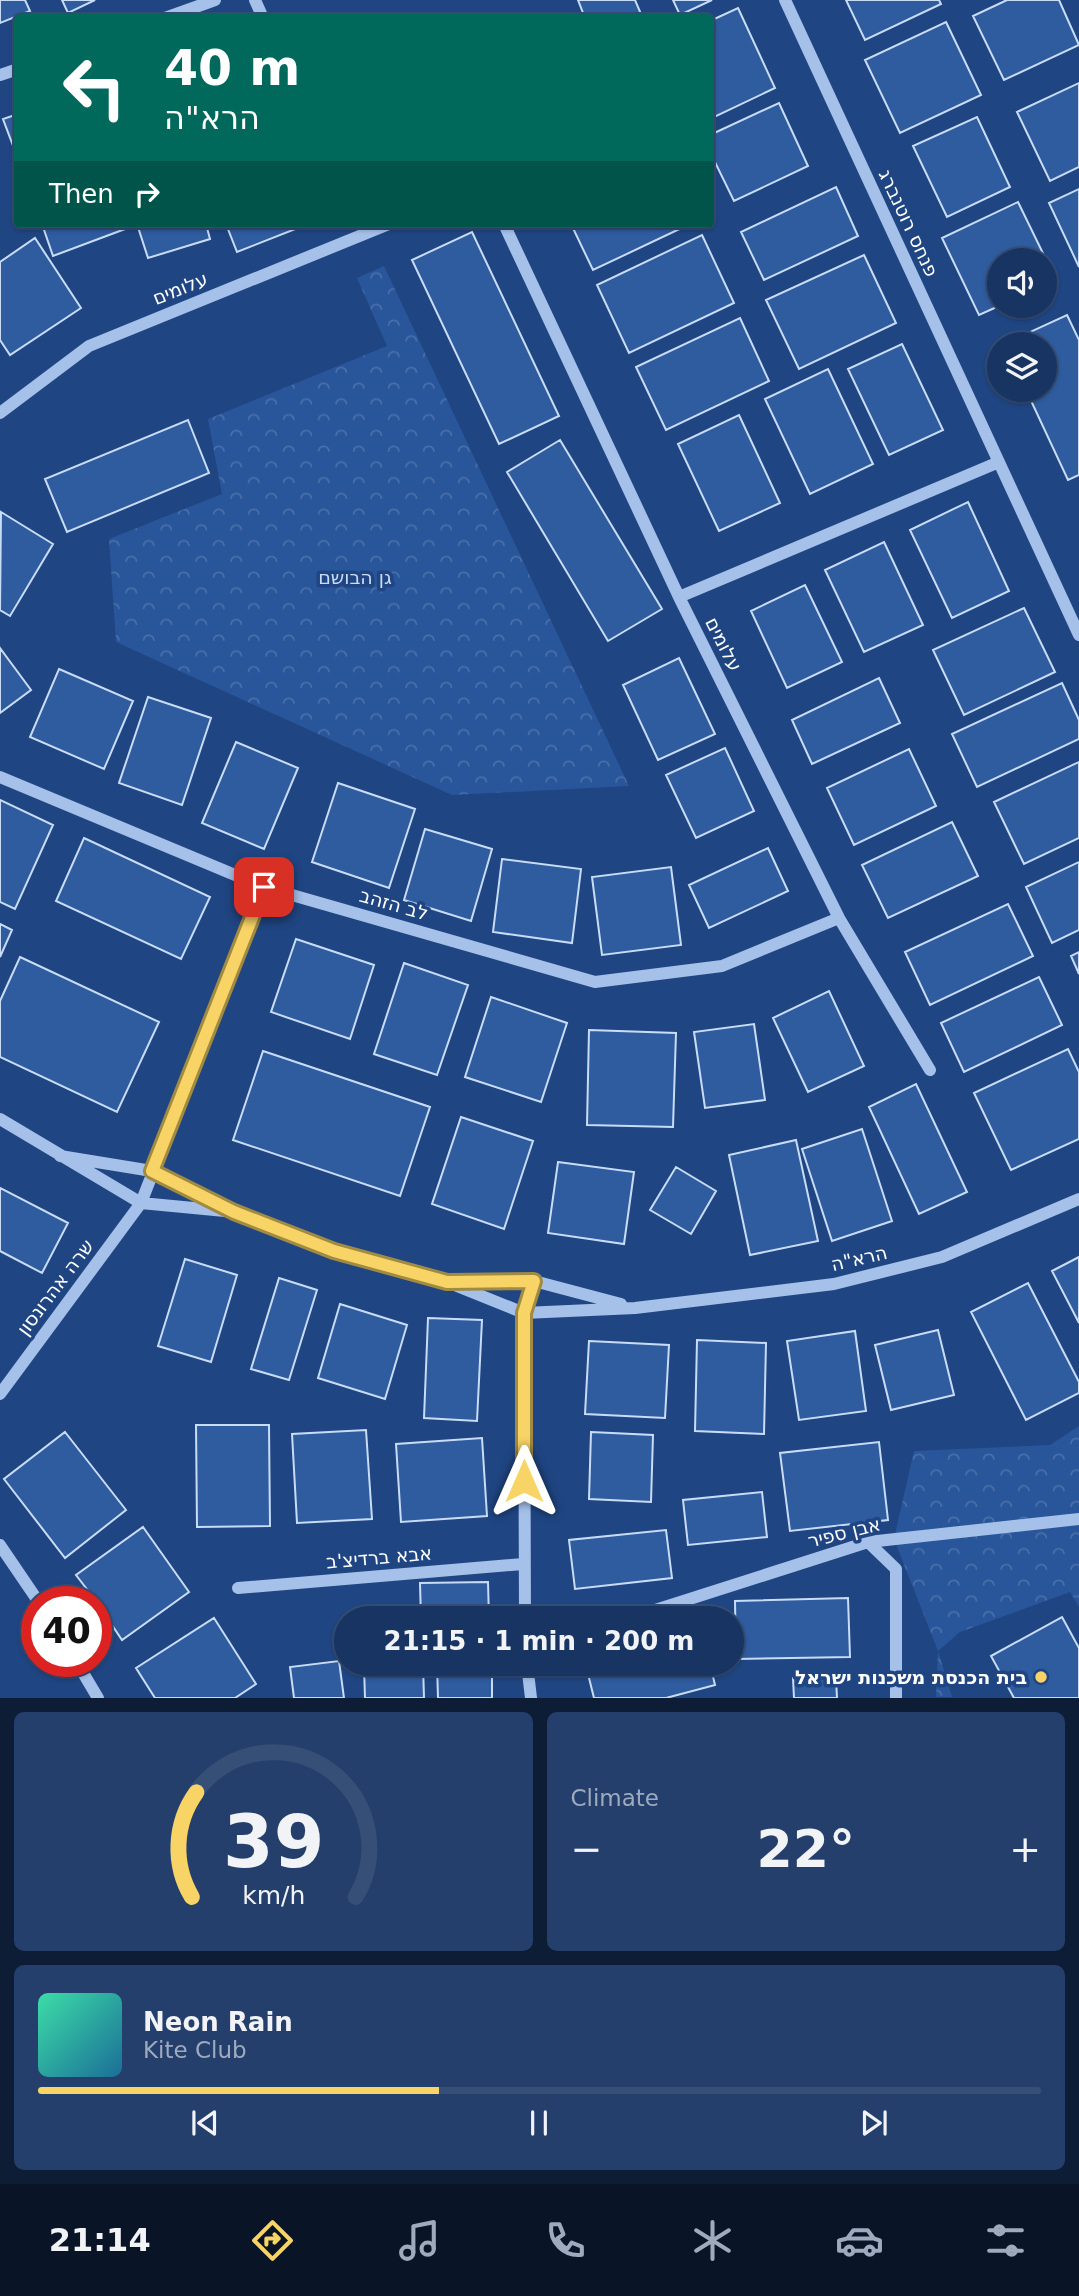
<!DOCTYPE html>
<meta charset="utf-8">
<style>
:root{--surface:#173462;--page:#243f6b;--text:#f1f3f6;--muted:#9eaabe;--line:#364f77;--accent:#f7d465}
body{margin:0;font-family:"DejaVu Sans",Heebo,sans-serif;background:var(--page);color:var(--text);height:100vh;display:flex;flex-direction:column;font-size:26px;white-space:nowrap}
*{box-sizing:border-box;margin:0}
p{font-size:23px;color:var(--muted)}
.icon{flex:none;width:38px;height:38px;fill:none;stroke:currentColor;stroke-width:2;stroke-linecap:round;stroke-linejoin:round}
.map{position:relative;height:1698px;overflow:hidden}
.drawer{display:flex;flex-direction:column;gap:14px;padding:14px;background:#0d1d36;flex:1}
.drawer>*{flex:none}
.top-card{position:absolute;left:14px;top:14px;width:700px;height:214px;border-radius:7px;box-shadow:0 2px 5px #0004,0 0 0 2px var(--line);background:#00695c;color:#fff;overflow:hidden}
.buttons{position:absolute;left:987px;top:248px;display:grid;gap:14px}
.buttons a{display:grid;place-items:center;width:70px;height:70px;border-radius:50%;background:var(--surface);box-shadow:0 2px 5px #0004,0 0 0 2px var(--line);font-size:35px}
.speed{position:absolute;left:21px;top:1586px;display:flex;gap:14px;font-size:35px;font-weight:700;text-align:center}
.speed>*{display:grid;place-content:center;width:91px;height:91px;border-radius:50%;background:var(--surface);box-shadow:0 2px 5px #0004,0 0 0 2px var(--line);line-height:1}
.speed .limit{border:10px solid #d22;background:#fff;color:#111}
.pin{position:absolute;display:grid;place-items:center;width:60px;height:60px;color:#fff;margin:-30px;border-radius:14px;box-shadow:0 4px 10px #0006}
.me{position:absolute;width:77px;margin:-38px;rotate:0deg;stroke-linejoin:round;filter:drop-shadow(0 0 5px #0008)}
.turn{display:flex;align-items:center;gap:24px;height:147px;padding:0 35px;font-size:32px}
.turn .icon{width:91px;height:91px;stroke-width:2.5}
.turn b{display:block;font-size:49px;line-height:60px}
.then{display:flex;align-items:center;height:66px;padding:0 35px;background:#0003;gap:14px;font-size:26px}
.big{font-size:52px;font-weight:600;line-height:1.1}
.drawer .card{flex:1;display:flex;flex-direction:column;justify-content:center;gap:10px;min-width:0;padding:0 24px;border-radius:10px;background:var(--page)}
.drawer .dial{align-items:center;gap:0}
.dial svg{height:182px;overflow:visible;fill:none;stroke:var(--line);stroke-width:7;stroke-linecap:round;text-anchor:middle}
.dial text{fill:var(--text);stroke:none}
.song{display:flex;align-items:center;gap:21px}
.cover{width:84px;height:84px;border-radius:10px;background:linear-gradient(135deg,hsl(160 70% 55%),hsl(200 70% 35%))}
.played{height:7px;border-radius:4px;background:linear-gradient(90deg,var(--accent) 40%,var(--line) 40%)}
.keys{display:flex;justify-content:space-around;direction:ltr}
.heat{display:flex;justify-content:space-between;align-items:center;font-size:38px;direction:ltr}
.drawer .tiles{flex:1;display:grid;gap:14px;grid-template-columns:1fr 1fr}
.card:last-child{grid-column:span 2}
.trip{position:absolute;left:334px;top:1606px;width:410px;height:70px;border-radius:35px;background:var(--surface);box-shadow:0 2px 5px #0004,0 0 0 2px var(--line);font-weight:600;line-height:70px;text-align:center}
.tab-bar{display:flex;height:112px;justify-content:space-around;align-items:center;background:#091527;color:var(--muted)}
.tab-bar .icon{width:49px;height:49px}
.tab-bar .current{color:var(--accent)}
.tab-bar b{font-size:32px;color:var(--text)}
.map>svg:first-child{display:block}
</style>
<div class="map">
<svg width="1079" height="1698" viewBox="0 0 1079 1698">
<defs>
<pattern id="forest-crowns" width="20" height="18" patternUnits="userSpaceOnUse" patternTransform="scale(1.75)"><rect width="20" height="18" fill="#29569a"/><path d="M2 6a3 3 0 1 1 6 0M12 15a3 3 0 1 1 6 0" fill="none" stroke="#496fa9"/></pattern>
</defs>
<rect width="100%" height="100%" fill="#1f4582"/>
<path fill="url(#forest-crowns)" d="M384 266 629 786 452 795 116 642 109 539 222 494 208 419 387 346 357 278Z
M1079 1426V1607L1070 1592 960 1632 938 1651 952 1697H936L938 1651 894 1539 914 1451 1050 1445Z"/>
<path fill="#2f5b9f" stroke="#c9dcf7" stroke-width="2" d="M0 0H25L30 11 0 23Z
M62 0H95L68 13Z
M578 0H635L641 14 633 18H585Z
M673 0H712L680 15Z
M846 0H939L941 4 865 40Z
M1007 0H1059L1079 45 1004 80 973 16Z
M738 8 775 88 710 119V21Z
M946 22 981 95 900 133 865 60Z
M1079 83V167L1050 181 1017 112Z
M779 103 808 166 734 201 710 152V135Z
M18 114V159L3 119Z
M977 117 1010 187 947 217 913 146Z
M836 187 858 236 764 280 741 232Z
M1079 189V267L1049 203Z
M1018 202 1056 280 1045 285V261H999V306L979 315 942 238Z
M42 224H124L125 229 53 256Z
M137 224H206L210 239 148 258Z
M226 224H308L237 252Z
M571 224H690L593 270Z
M472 232 559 416 499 444 412 260Z
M702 235 734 303 629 353 597 285Z
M35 238 81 308 10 355 0 340V262Z
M864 255 896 323 799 369 766 300Z
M1067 315 1079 340V475L1068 480 1026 390H1045V345L1004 344Z
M740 318 769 381 666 430 636 367Z
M902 344 943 430 889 455 848 369Z
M828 369 873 464 810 494 765 399Z
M739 415 780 503 719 531 678 444Z
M188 420 209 473 67 532 45 479Z
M560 440 662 609 608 641 507 472Z
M968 502 1009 591 952 618 910 530Z
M1 512 53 544 10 616 0 610Z
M884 542 923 625 864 652 825 570Z
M805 585 842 662 787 688 751 611Z
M1024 608 1055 672 964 715 933 650Z
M0 648 31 690 0 713Z
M679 658 715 734 658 760 623 685Z
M59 669 133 701 104 769 30 737Z
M879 678 900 723 812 764 792 720Z
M1062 683 1079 720V739L977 787 952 734Z
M148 697 211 718 182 805 119 783Z
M236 742 298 768 264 849 202 823Z
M725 748 754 811 696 838 666 775Z
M909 749 936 806 854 845 827 788Z
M1079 762V838L1024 864 994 802Z
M338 783 415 809 389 888 312 862Z
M0 800 53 825 15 909 0 902Z
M952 822 978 876 888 918 862 865Z
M425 829 492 849 471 921 404 900Z
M84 838 210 897 181 959 56 901Z
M768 848 788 891 709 928 689 885Z
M502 859 581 869 572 943 493 932Z
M1079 862V930L1052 943 1026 887Z
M671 867 681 945 602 955 592 877Z
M1008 904 1033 956 930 1005 905 952Z
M0 924 12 930 0 957Z
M296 939 374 965 350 1039 271 1012Z
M1079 952V974L1071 956Z
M20 957 159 1022 117 1112 0 1057V1001Z
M404 963 468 985 437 1075 374 1054Z
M1039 977 1062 1025 964 1072 941 1023Z
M829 991 864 1066 808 1092 773 1018Z
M491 997 567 1023 541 1102 465 1077Z
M754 1024 765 1100 705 1108 694 1032Z
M589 1030 676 1033 673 1127 587 1125Z
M1068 1049 1079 1072V1139L1011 1170 974 1093Z
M263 1051 430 1107 400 1196 233 1140Z
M916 1084 967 1192 919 1214 869 1107Z
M461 1117 533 1141 504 1229 432 1204Z
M862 1129 892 1221 832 1241 802 1149Z
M796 1140 818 1241 750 1255 729 1155Z
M558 1162 634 1172 624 1244 548 1233Z
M676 1167 716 1191 691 1234 650 1210Z
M0 1188 68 1223 42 1273 0 1251Z
M1079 1257V1323L1052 1271Z
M185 1259 237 1275 211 1362 158 1346Z
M279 1278 317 1290 289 1380 251 1369Z
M1028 1283 1079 1382V1393L1026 1420 971 1312Z
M340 1304 407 1325 385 1399 318 1378Z
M428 1318 482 1320 477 1421 424 1418Z
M938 1330 954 1395 891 1410 875 1345Z
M855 1331 866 1411 799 1420 787 1341Z
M697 1340 766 1343 764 1434 695 1431Z
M589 1341 669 1345 665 1418 585 1414Z
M196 1425H269L270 1526 197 1527Z
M366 1430 372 1519 297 1523 292 1434Z
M65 1432 126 1510 65 1558 4 1479Z
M591 1432 653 1435 651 1502 589 1499Z
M482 1438 487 1516 401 1522 396 1444Z
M879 1442 888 1520 790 1531 780 1453Z
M762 1492 767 1537 688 1545 683 1500Z
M143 1527 189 1592 122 1640 96 1601 76 1575Z
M666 1530 672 1578 575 1589 569 1540Z
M488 1582 489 1619H421L420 1583Z
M848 1598 850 1657 736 1659 735 1601Z
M1062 1617 1079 1648V1698H1014L991 1656Z
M214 1618 256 1684 235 1698H155L136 1668Z
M339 1661 344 1698H294L290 1667Z
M437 1664H492V1698H438Z
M608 1664H710L715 1685 666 1698H594L587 1670Z
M423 1665 424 1698H365L364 1667Z
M793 1678H836L837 1698H794Z"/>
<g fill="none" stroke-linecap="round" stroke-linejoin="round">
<path stroke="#a5c0e9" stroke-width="12" d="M255 0 263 18
M785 0 1079 635
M165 18 215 0
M0 75 18 69
M504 224 679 597 839 918 930 1070
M0 413 89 346 389 224
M679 597 999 462
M0 777 264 887 595 982 722 966 839 918
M0 1119 141 1203 225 1211
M60 1156 152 1171 234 1212 334 1251 447 1282 524 1313 635 1308 834 1284 942 1257 1079 1199
M453 1282 534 1281 621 1304
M0 1394 141 1203 264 887
M868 1542 896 1569V1698
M0 1545 38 1601
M238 1588 523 1564
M525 1619 524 1313 534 1281
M627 1619 868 1542 1079 1519
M76 1661 98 1698
M527 1664 531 1698"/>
</g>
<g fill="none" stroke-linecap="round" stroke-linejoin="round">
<defs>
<path id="route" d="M264 887 152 1171 234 1212 334 1251 447 1282 534 1281 524 1313V1481"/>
</defs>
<use href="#route" stroke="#a18a42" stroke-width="18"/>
<use href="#route" stroke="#f7d465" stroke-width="12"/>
</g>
<circle fill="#f7d465" stroke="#1f4582" stroke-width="2.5" cx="1041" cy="1677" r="7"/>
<g text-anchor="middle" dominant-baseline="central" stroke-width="7" stroke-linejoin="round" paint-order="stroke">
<g font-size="19" fill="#fff" stroke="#1f4582">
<text transform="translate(909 223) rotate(65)">פנחס רוטנברג</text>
<text transform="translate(180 288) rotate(-22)">עלומים</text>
<text transform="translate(724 644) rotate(63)">עלומים</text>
<text transform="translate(394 904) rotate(16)">לב הזהב</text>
<text transform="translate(859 1258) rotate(-13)">הרא"ה</text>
<text transform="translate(55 1287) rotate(-53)">שרה אהרונסון</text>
<text transform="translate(844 1532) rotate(-14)">אבן ספיר</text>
<text transform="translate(379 1557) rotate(-5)">אבא ברדיצ'ב</text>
</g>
<g font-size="19" fill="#c9dcf7" stroke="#1f4582">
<text x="355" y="577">גן הבושם</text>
</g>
<g font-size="19" font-weight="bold" fill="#fff" stroke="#1f4582" text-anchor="end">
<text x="1027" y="1677">בית הכנסת משכנות ישראל</text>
</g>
</g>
</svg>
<div class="buttons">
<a><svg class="icon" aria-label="sound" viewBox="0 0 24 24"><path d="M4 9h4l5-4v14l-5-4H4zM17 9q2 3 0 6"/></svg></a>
<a><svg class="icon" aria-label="layers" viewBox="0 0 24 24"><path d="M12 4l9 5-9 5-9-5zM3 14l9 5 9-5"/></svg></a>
</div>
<div class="speed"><div class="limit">40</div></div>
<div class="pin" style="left:264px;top:887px;background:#d93025"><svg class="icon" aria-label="arrive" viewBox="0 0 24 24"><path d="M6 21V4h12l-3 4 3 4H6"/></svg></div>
<svg class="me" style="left:524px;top:1481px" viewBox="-20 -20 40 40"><path d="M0-17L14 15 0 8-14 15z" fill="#f7d465" stroke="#fff" stroke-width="4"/></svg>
<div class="trip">21:15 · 1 min · 200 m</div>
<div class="top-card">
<div class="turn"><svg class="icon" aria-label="left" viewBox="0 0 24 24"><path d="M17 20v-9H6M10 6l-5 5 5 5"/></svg><div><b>40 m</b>הרא&quot;ה</div></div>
<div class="then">Then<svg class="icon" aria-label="right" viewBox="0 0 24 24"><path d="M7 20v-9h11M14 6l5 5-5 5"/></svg></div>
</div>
</div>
<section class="drawer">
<div class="tiles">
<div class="card dial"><svg viewBox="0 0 100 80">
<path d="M14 69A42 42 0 1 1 86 69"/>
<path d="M14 69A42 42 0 0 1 16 23" stroke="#f7d465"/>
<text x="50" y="56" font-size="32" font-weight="700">39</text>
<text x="50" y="72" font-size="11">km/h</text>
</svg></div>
<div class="card"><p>Climate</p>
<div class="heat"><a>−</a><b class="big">22°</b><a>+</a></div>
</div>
<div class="card">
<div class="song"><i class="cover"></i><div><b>Neon Rain</b><p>Kite Club</p></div></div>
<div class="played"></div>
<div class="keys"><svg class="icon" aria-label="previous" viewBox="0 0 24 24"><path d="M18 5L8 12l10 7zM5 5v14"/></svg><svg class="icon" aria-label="pause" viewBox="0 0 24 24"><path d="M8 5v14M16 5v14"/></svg><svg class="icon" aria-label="next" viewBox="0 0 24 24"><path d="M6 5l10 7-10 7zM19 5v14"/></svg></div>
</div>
</div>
</section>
<nav class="tab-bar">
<b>21:14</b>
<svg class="icon current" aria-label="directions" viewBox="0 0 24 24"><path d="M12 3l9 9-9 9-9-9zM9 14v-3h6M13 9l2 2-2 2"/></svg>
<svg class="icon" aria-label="music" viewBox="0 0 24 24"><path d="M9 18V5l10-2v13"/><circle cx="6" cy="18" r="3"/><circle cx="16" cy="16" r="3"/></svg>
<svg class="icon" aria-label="phone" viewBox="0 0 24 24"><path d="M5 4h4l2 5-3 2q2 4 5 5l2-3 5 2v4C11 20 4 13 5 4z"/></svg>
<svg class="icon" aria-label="climate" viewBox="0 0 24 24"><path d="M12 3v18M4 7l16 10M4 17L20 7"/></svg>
<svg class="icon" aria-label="car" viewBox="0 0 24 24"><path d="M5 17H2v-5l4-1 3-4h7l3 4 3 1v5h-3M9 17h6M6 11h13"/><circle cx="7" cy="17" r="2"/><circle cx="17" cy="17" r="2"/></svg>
<svg class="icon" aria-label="filters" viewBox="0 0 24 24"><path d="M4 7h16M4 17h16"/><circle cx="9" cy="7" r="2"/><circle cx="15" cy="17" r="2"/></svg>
</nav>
